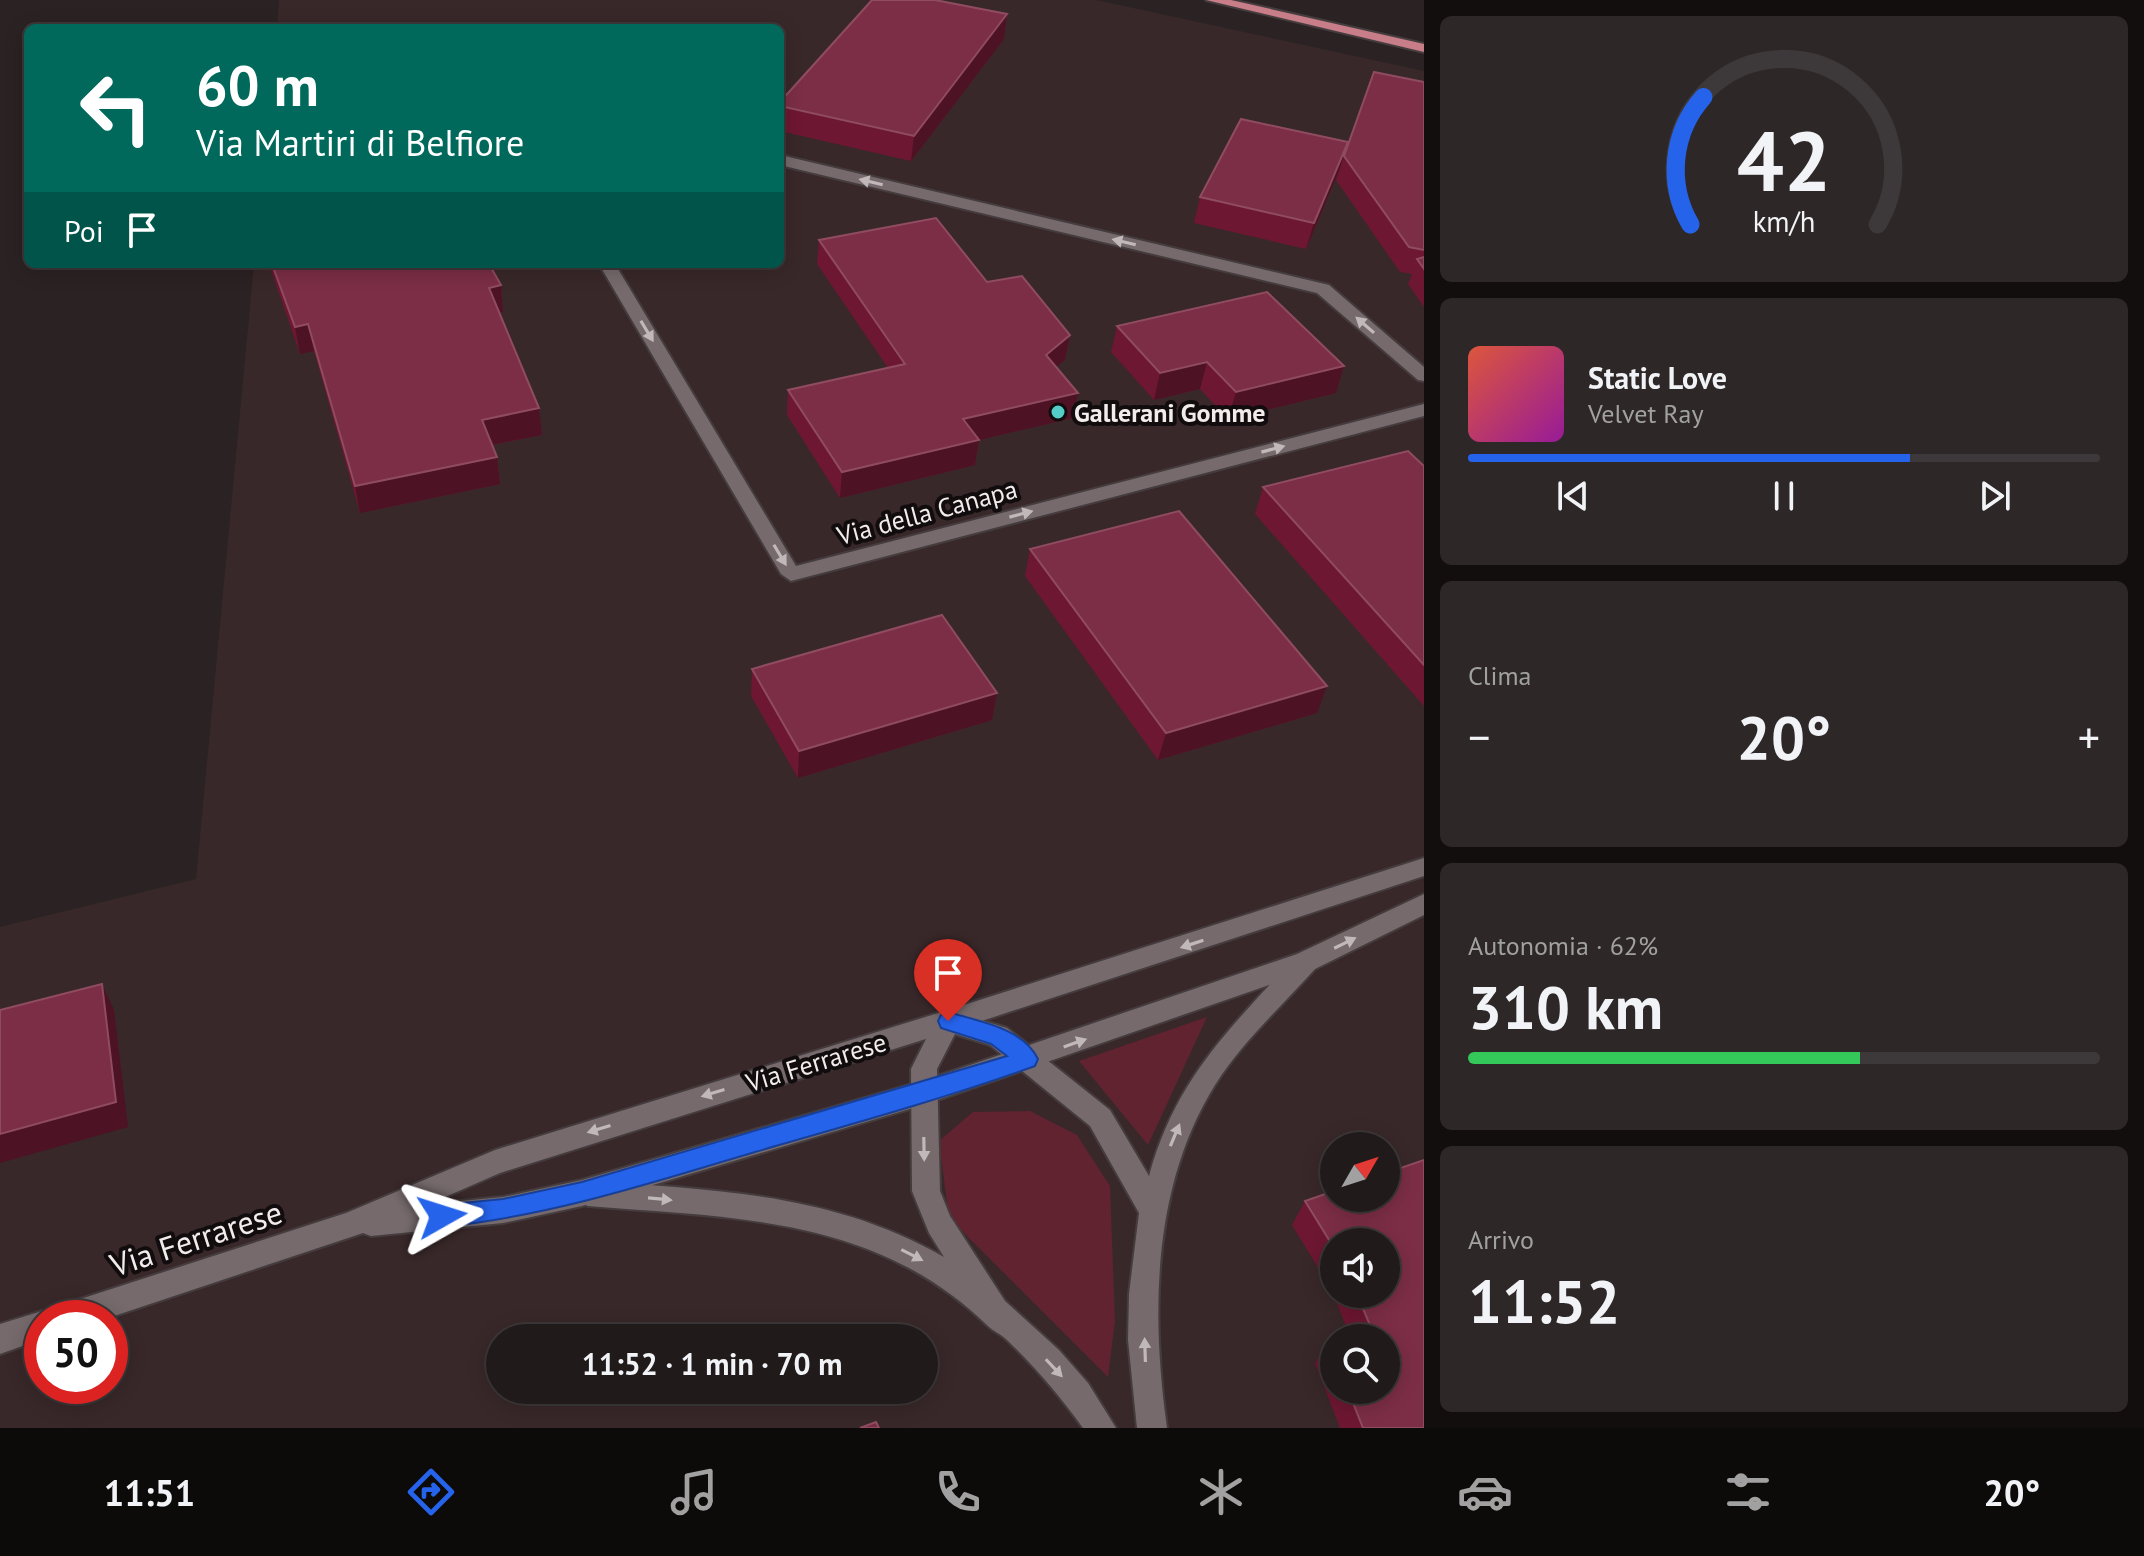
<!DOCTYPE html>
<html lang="it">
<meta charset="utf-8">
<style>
:root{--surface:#201a1a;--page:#2d2727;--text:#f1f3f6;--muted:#a2a1a2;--line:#3d3839;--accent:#2563eb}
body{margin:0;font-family:"PT Sans",sans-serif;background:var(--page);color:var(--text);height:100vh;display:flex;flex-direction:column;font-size:30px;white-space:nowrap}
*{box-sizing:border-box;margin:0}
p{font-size:26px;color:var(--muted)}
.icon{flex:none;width:44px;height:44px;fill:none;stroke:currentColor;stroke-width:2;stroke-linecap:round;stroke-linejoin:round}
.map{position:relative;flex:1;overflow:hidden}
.side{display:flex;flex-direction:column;gap:16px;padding:16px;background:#120e0e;width:720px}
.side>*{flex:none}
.hud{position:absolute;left:24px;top:24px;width:760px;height:244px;border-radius:12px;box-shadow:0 4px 20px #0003,0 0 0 2px var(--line);background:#00695c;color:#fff;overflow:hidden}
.needle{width:52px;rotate:51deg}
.tools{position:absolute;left:1320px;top:1132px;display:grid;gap:16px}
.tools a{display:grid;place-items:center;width:80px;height:80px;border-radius:50%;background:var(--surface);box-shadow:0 4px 20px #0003,0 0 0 2px var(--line);font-size:40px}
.speed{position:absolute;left:24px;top:1300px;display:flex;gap:16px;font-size:40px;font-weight:700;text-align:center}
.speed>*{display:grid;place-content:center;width:104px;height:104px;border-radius:50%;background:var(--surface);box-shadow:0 4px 20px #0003,0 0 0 2px var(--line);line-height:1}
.speed .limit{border:12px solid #d22;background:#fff;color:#111}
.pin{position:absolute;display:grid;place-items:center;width:68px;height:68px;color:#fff;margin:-82px -34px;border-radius:50% 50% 50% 0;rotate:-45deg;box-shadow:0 0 8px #0007}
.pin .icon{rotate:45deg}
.me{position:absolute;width:88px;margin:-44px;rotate:84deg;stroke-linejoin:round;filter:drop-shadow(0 0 6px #0008)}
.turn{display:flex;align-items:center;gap:28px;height:168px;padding:0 40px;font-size:36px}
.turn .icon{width:104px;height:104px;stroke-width:2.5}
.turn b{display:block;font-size:56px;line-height:68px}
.then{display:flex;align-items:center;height:76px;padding:0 40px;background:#0003;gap:16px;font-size:30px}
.big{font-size:60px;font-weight:800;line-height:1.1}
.side .card{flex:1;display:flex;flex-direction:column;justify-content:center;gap:12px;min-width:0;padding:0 28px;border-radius:12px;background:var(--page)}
.side .dial{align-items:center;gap:0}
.dial svg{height:208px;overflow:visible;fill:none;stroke:var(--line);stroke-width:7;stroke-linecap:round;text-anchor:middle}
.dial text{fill:var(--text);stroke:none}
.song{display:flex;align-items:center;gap:24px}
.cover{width:96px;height:96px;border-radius:12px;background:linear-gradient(135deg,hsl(10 70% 55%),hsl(300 70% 35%))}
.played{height:8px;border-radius:4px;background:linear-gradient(90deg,var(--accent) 70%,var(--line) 70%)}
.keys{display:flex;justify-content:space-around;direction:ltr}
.heat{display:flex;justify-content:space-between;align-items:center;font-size:44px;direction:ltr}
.charge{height:12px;border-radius:6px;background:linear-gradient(90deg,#34c759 62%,var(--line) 0)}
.trip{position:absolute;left:486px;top:1324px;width:452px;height:80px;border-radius:40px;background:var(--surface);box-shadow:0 4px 20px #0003,0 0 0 2px var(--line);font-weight:800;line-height:80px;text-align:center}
.tabs{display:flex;height:128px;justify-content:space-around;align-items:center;background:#0d0a0a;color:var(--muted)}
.tabs .icon{width:56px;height:56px}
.tabs .active{color:var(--accent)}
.tabs b{font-size:36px;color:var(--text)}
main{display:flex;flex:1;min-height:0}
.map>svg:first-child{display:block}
</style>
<main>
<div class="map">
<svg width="1424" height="1428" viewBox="0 0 1424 1428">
<rect width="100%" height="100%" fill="#2b2223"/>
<path fill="#39282a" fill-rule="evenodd" d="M279 0H1096L1424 71V1428H0V927L196 879 254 264H780V28H277ZM1334 1146H1386V1198H1334ZM1334 1242H1386V1294H1334ZM42 1318H110V1386H42ZM500 1338H924V1390H500ZM1334 1338H1386V1390H1334Z"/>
<path fill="#60232f" d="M1207 1017 1148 1145 1079 1061Z
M1030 1111 1077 1135 1110 1186 1115 1321 1108 1377 949 1218 939 1141 973 1112Z"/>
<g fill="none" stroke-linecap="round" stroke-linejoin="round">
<defs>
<path id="minor" d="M780 155 1329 285 1424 367V381L1418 380 1317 293 780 165Z
M599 264H615L796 566 1424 404V416L791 581 781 574Z
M1306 952 1315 955 1318 962 1315 969C1281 1007 1242 1042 1215 1085 1152 1186 1151 1314 1167 1428H1137L1128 1340 1129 1294 1139 1213 1090 1126 990 1045 955 1034 937 1069 940 1191 950 1216 1005 1301 1059 1350 1088 1383 1116 1428H1083C1060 1396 1035 1367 1007 1340 1001 1334 993 1331 988 1326 875 1216 734 1218 588 1206L578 1202 574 1193 578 1184 588 1180C716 1191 830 1192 944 1257L929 1233 912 1191 911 1069 939 1013 948 1010 1007 1028 1110 1110 1149 1176C1176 1077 1231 1028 1297 955Z"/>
<path id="secondary" d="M1424 858V876L948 1032 500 1173 429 1204 503 1197 582 1180 923 1081 1297 954 1424 894V915L1315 969 923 1105 582 1206 503 1223 371 1236 363 1233 108 1318H42V1339L0 1354V1324L42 1311 52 1315 55 1308 65 1304 346 1213 495 1150 948 1010Z"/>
<path id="primary" d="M1206 0H1231L1424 44V52Z"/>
</defs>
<use href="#minor" stroke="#453c3e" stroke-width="4"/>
<use href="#secondary" stroke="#453c3e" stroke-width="4"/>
<use href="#primary" stroke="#453c3e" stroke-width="4"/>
<use href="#minor" fill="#766a6c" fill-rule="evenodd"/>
<use href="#secondary" fill="#766a6c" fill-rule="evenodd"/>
<use href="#primary" fill="#c77e89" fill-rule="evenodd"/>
</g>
<path fill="#6e1732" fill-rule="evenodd" d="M1007 14 1004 39 911 161 780 131V102Z
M1424 82V307L1408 284 1412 274 1400 272 1336 180 1339 171 1306 249 1194 223 1200 197 1348 142Z
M819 240 987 282 1070 335 1065 360 1056 367 1078 393 1073 418 979 440 975 465 840 498 787 415 788 390 888 368 817 264Z
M269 264H489L501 285 503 312 499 313 539 408 542 435 492 445 497 457 500 484 360 513 314 351 300 354Z
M1117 326 1344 366 1336 393 1228 419 1200 389 1154 400 1111 352Z
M1424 466V706L1255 514 1263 487Z
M1030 549 1317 713 1158 760 1025 576Z
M752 669 997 693 992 720 798 778 751 696Z
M1424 1160V1428H1340L1315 1363 1329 1341 1334 1340V1390H1386V1338H1351L1331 1289 1292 1225 1305 1201 1334 1191V1198H1386V1173ZM1334 1242H1386V1294H1334Z"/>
<path fill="#4d1224" d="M1007 14 1004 39 911 161 914 136Z
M1348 142 1339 171 1306 249 1314 223Z
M501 285 503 312 492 314 489 288Z
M308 324 314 351 300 354 295 327Z
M1070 335 1065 360 1041 380 1046 355Z
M1207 362 1200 389 1154 400 1160 373Z
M1344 366 1336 393 1228 419 1236 392Z
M1078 393 1073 418 979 440 975 465 840 498 842 472 963 419Z
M539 408 542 435 485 446 482 420Z
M497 457 500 484 360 513 355 486Z
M1327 686 1317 713 1158 760 1166 733Z
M997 693 992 720 798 778 799 751Z
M102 984 114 1010 128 1127 0 1163V1134Z"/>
<path fill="#7c2e46" stroke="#8f4c60" stroke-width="2" d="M872 0H935L1007 14 914 136 780 106V102Z
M1374 72 1424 82V250L1409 247 1344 156Z
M1241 119 1348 142 1314 223 1200 197Z
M936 218 987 282 1022 276 1070 335 1046 355 1078 393 963 419 979 440 842 472 788 390 905 364 819 240Z
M1424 257V269L1417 259Z
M272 264H489L501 285 489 288 539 408 482 420 497 457 355 486 308 324 295 327Z
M1267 292 1344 366 1236 392 1207 362 1160 373 1117 326Z
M1408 451 1424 466V665L1263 487Z
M1179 511 1327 686 1166 733 1030 549Z
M942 615 997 693 799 751 752 669Z
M102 984 116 1102 0 1134V1010Z
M1424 1160V1428H1363L1348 1390H1386V1338H1352L1374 1335 1357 1294H1386V1242H1334V1248L1305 1201 1334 1191V1198H1386V1173Z
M1334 1340V1354L1329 1341Z
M876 1422 879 1428H860Z"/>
<defs><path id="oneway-solid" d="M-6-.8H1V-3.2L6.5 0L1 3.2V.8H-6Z" transform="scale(2)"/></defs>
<g fill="#c1b8b9">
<use href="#oneway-solid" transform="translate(871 182) rotate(-167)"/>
<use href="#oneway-solid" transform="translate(1124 242) rotate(-167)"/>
<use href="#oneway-solid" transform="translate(1365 325) rotate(-139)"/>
<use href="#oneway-solid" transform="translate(647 331) rotate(59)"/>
<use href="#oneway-solid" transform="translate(1273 449) rotate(-15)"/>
<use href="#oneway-solid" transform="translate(1021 514) rotate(-15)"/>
<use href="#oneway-solid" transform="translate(780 555) rotate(59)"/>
<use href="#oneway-solid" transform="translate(1345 943) rotate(-26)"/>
<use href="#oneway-solid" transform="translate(1192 944) rotate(162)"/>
<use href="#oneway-solid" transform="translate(1075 1043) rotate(-19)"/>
<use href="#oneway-solid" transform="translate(713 1093) rotate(163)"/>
<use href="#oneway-solid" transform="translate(599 1129) rotate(163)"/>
<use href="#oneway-solid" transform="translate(1175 1135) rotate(-67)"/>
<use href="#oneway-solid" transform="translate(924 1149) rotate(89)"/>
<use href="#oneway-solid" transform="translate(660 1199) rotate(5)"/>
<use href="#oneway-solid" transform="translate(912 1255) rotate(27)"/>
<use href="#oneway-solid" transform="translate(1145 1350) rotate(-92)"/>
<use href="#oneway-solid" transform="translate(1054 1368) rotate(47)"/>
</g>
<path fill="#2563eb" stroke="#184099" stroke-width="2" d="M948 1012C978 1021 1023 1028 1038 1059L1035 1066C943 1099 849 1125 755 1152 651 1183 550 1216 442 1227L434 1224 430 1216 434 1209 442 1205 503 1199 582 1182 1007 1056 991 1044 941 1028 938 1021 941 1015Z"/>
<circle fill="#54cdc8" stroke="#110c0d" stroke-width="3" cx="1058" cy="412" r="8"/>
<g text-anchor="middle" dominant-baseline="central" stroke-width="8" stroke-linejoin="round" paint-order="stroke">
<g font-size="26" font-weight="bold" fill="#f3eced" stroke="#110c0d" text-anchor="start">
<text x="1074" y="412">Gallerani Gomme</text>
</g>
<g font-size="26" fill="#f3eced" stroke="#110c0d">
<text transform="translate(927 512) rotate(-15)">Via della Canapa</text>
<text transform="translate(816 1062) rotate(-17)">Via Ferrarese</text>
</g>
<g font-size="32" fill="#f3eced" stroke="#110c0d">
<text transform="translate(196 1238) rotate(-18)">Via Ferrarese</text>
</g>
</g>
</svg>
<div class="tools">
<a><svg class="needle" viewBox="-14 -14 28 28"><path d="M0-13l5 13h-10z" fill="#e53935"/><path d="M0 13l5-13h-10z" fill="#a2a1a2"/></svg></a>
<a><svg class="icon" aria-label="sound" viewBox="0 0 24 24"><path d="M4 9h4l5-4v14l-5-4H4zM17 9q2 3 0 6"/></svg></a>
<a><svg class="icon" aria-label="search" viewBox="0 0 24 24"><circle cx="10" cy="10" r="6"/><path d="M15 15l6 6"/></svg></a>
</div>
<div class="speed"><div class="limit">50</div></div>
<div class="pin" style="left:948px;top:1021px;background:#d93025"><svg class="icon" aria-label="arrive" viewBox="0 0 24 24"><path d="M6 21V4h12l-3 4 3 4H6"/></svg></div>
<svg class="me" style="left:442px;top:1216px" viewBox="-20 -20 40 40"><path d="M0-17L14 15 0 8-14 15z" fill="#2563eb" stroke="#fff" stroke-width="4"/></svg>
<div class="trip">11:52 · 1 min · 70 m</div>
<div class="hud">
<div class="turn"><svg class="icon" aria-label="left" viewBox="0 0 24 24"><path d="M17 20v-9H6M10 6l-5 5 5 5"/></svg><div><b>60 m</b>Via Martiri di Belfiore</div></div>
<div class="then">Poi<svg class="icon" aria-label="arrive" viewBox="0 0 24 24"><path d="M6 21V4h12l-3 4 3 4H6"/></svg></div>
</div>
</div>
<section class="side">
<div class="card dial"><svg viewBox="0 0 100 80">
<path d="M14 69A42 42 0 1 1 86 69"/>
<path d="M14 69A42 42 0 0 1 19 20" stroke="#2563eb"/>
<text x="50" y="56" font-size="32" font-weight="700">42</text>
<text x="50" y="72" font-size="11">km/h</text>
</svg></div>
<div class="card">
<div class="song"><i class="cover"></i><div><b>Static Love</b><p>Velvet Ray</p></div></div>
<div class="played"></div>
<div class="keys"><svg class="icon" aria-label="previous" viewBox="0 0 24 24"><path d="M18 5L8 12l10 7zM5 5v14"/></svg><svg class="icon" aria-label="pause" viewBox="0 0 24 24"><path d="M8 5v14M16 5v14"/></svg><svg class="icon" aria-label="next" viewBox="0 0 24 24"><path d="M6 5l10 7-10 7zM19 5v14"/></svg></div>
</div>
<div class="card"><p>Clima</p>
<div class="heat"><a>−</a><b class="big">20°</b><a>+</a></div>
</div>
<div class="card"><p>Autonomia · 62%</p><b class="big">310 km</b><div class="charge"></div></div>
<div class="card"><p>Arrivo</p><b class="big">11:52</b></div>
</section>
</main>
<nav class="tabs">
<b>11:51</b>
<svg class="icon active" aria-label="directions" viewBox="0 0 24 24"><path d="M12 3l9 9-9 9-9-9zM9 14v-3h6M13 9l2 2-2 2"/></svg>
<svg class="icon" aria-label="music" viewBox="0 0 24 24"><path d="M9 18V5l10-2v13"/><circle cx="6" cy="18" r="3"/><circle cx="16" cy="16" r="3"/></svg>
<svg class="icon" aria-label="phone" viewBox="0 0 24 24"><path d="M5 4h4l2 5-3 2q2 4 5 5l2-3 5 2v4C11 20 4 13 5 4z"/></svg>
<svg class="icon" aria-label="climate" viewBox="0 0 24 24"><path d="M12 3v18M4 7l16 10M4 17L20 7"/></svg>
<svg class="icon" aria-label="car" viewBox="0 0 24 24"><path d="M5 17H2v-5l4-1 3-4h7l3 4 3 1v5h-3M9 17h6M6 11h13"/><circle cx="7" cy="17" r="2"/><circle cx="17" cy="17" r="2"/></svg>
<svg class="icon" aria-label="filters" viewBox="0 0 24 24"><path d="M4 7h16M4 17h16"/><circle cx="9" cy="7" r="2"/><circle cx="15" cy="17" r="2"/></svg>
<b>20°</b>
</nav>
